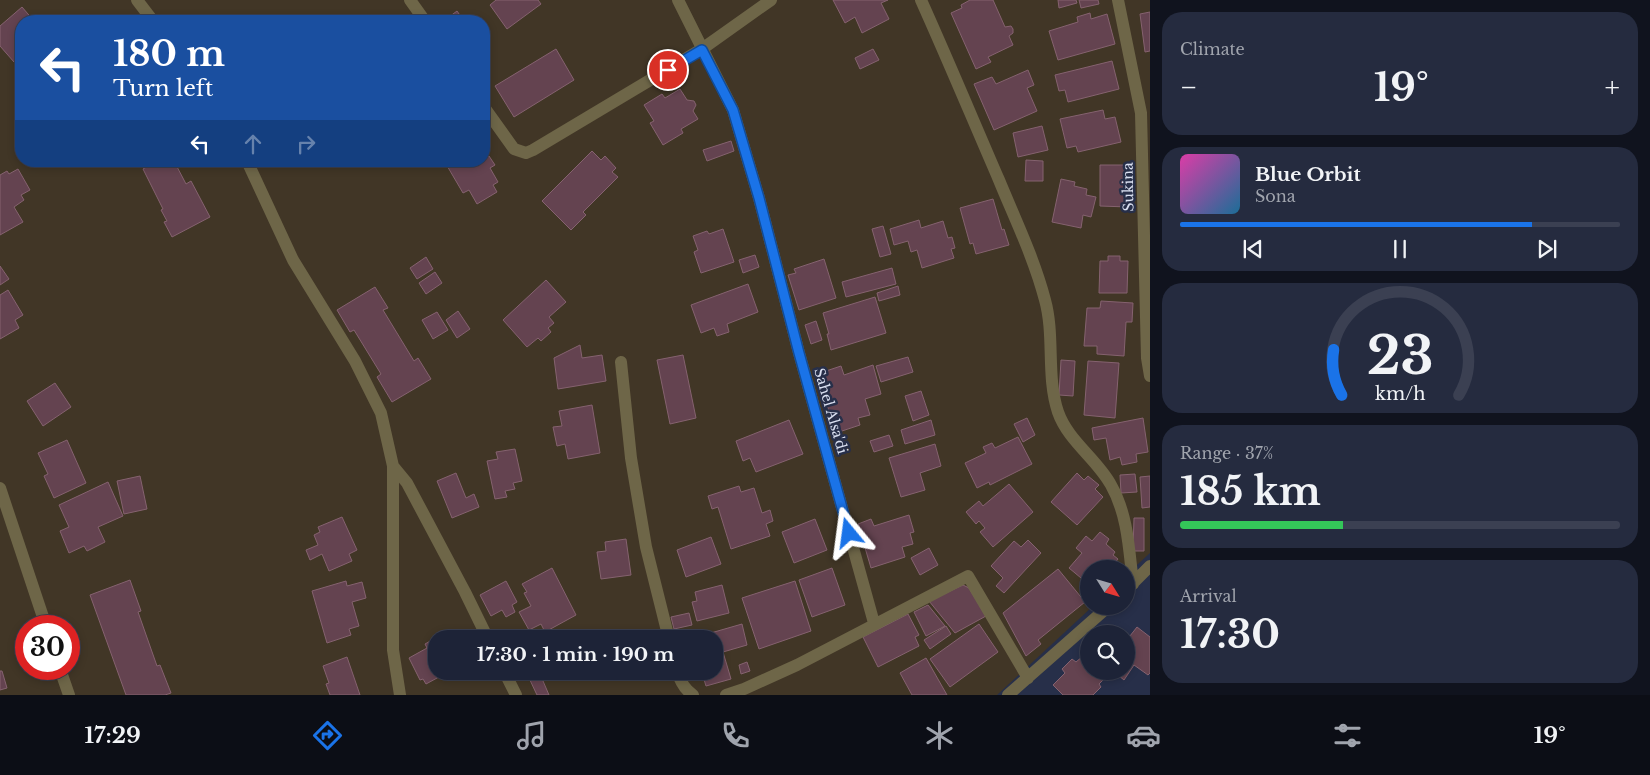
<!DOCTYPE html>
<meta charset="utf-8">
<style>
:root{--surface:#1d2337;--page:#252b3f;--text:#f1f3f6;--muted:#a0a4ad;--line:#3b4052;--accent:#1a73e8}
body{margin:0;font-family:"Libre Baskerville",serif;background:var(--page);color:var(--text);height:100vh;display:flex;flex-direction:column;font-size:19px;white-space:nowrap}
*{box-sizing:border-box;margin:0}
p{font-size:16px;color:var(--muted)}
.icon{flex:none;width:28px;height:28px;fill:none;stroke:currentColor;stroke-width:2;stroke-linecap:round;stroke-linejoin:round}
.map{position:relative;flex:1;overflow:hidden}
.sheet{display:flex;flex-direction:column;gap:12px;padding:12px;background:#10131e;width:500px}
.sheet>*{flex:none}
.hud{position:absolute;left:15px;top:15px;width:475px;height:152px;border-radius:20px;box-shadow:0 2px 8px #0003,0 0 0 1px var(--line);background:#1a4fa0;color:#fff;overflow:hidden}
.needle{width:32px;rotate:127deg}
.tools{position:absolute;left:1080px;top:560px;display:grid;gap:10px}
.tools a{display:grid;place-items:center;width:55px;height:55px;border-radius:50%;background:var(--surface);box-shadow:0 2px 8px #0003,0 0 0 1px var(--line);font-size:25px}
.speed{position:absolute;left:15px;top:615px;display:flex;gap:10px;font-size:25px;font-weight:700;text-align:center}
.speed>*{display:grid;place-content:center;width:65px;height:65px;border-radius:50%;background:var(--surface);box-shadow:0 2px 8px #0003,0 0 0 1px var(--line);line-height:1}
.speed .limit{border:8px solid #d22;background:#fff;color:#111}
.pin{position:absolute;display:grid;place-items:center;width:42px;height:42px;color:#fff;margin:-21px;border:2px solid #fff;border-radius:50%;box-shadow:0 1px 5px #0007}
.me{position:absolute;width:55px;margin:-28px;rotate:344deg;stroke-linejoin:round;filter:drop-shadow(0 0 4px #0008)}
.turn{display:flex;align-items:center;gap:18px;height:105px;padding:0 15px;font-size:22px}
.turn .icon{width:65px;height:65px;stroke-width:2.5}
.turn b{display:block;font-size:35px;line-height:42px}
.lanes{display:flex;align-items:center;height:48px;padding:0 15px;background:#0003;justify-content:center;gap:25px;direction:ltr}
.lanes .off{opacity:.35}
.big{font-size:38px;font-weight:700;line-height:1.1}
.sheet .tile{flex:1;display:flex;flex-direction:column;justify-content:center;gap:8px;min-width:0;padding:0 18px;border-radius:20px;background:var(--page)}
.sheet .dial{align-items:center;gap:0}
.dial svg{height:130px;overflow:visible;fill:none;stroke:var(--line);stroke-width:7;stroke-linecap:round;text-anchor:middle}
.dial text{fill:var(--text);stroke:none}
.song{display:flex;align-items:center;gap:15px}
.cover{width:60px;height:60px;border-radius:8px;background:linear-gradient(135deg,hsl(320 70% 55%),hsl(200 70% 35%))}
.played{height:5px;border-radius:2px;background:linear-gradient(90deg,var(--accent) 80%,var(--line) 80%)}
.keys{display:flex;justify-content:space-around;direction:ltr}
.heat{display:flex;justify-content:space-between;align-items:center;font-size:28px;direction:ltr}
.charge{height:8px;border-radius:4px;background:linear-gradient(90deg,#34c759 37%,var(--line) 0)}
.trip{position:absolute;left:428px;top:630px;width:295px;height:50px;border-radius:20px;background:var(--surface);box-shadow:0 2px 8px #0003,0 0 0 1px var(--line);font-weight:700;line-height:50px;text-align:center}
.menu{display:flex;height:80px;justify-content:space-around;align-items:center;background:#0c0e16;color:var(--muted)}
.menu .icon{width:35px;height:35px}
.menu .current{color:var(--accent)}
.menu b{font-size:22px;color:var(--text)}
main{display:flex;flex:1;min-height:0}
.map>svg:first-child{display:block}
</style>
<main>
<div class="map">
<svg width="1150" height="695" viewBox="0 0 1150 695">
<rect width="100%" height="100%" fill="#272f49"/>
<path fill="#413626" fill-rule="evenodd" d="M0 0H1150V553L1126 575V569H1089V606H1093L997 695H0ZM21 21H484V161H21ZM26 626H69V669H26ZM436 639H714V671H436Z"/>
<path fill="#644350" stroke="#85626f" d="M496 0H538L541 4 507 29 490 5Z
M833 0H888L881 3 889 19 862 33 855 17 845 23Z
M970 0H993L1005 27 1011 26 1013 29V33L1009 36 1013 45 988 57 991 62 976 69 951 13 962 8 961 5Z
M1058 0H1076L1077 3 1059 8Z
M1079 0H1098L1099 4 1081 8Z
M22 7 34 21H21V56L14 62 0 46V26Z
M457 11 464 21H446L445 20Z
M1150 12V51L1145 52 1140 14Z
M1090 13 1091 19 1107 14 1115 44 1058 60 1049 31 1078 22 1077 17Z
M556 49 574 80 514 117 495 86Z
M873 49 879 60 860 69 855 58Z
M1112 61 1119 89 1068 102 1065 90 1059 91 1055 75Z
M1028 70 1034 85 1027 88 1037 111 994 130 974 84 992 77 996 84Z
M680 89 687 100 694 101 696 105 693 111 698 119 681 129 683 133 663 145 650 123 654 121 644 105 662 94 665 98Z
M1103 110 1105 119 1115 117 1121 142 1078 152 1076 146 1067 148 1060 119Z
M1042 126 1048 150 1018 157 1013 133Z
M731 141 734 151 707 161 703 150Z
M592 151 601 160 605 156 616 168 612 172 618 177 583 212 586 215 571 230 542 201Z
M489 156 495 165 490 168 498 182 493 185 497 192 477 204 469 190 463 193 446 164 450 161H484V158V159Z
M1026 160 1043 161V181H1025Z
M157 161H174L186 184 191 181 210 217 172 237 164 222 167 221 161 210 163 209 143 169Z
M1100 165H1128V207L1100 206Z
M18 169 30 190 21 195 24 200 14 207 23 222 0 235V175L7 171 9 174Z
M1061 179 1075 182 1074 186 1087 189 1086 195 1096 197 1091 217 1083 215 1081 228 1052 222Z
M993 199 1002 230 1004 229 1009 245 976 254 973 243 970 244 960 208Z
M919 220 921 228 943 221 948 238 952 237 955 248 951 249 954 258 922 268 917 250 911 252 908 241 894 245 890 229Z
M883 226 891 254 880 257 872 229Z
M723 229 734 262 701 273 694 252 698 250 693 236 707 231 709 234Z
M755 255 759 267 743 273 739 260Z
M1108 256H1120V261H1128L1127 293H1099L1100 261H1108Z
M426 257 433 269 417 279 410 268Z
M824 259 836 298 799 310 788 275 796 273 794 269Z
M0 266 9 279 0 285Z
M892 268 896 284 846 297 842 282Z
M435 272 442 283 426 294 419 283Z
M546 280 566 302 549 317 554 323 548 328 551 332 541 341 538 338 527 347 503 320Z
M748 284 758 312 727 324 729 332 717 336 714 328 701 333 691 305Z
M898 286 900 295 879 301 877 293Z
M375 287 388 308 383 310 414 361 418 358 431 379 392 402 377 377 381 374 354 330 350 332 337 310Z
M8 290 23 315 15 320 19 328 0 339V295Z
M875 297 886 333 831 350 827 334H829L823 313Z
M1101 301 1133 303 1132 322H1126L1124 356 1097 354V346H1084L1087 308H1100Z
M458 311 470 329 457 338 446 320Z
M437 312 448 330 433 339 422 320Z
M816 321 822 340 811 344 805 325Z
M580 345 582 358 602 355 606 381 558 389 554 358Z
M683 355 696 418 670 424 657 360Z
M908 357 913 372 881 382 876 366Z
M1061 360 1075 361 1073 396 1059 395Z
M1088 361 1119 363 1115 418 1084 415Z
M873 365 881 394 865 399 870 415 858 418 860 425 836 433 817 374 841 366 844 375Z
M55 383 71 407 43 426 27 401Z
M921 391 929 415 913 421 905 396Z
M592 405 600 453 568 459 565 444 557 446 553 427 562 426 559 411Z
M1027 418 1035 435 1023 442 1014 424Z
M1143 418 1148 452 1136 454 1137 462 1122 465 1120 457 1110 460 1106 438 1094 440 1092 428Z
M789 420 803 454 756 472 750 458 743 461 736 441Z
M931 420 935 435 905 444 901 430Z
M889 435 893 446 874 452 870 441Z
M1018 437 1032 464 990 485 989 482 977 488 965 463 986 453 983 447 992 443 995 448Z
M67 440 86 483 54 498 44 476 48 474 38 453Z
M935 444 941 466 920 473 925 490 901 497 889 458Z
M515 449 522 481 513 483 515 489 505 491 507 497 495 499 487 461 498 459 496 452Z
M456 473 466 498 474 494 479 507 452 518 437 481Z
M1077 473 1084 480 1088 476 1099 485 1095 489 1103 497 1077 525 1051 502Z
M1135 474 1137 492 1121 493 1120 475Z
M140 476 147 509 124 514 117 481Z
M1150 476V507L1142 508 1140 477Z
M108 482 123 516 98 527 105 542 87 551 84 546 69 553 60 531 69 527 59 505Z
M1009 484 1033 512 993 547 980 532 985 528 979 521 976 524 966 512 979 501 983 506Z
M739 486 741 492 754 488 762 513 770 510 773 521 766 524 770 536 731 549 718 507 712 509 708 496Z
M909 515 914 532 910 533 913 544 902 547 905 557 871 568 858 524 871 519 874 526Z
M342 517 357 550 349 554 352 561 329 571 322 554 310 560 306 550 318 545 314 535 320 532 318 527Z
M1134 518H1144V551H1133Z
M815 519 827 550 794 563 782 532Z
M1100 532 1109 539 1106 544 1115 552 1113 555 1118 559 1110 569H1089V576L1085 573 1081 578 1069 568 1082 553 1076 548 1086 536 1092 541Z
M711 537 721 564 686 577 677 550Z
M626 539 631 575 601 579 597 552 606 551 605 542Z
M1028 540 1041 553 1004 593 996 586 1003 578 991 566 1014 541 1021 547Z
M929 548 938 565 920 575 911 558Z
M552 568 576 615 545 632 541 624 529 630 519 612 531 606 524 593 527 592 522 584Z
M832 568 845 605 812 617 799 580Z
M1058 569 1085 602 1038 640 1041 644 1026 656 1003 613Z
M130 580 141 611 138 612 157 666 160 665 171 693 165 695H126L90 595Z
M346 581 347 586 362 582 366 598 352 602 359 626 349 629 351 635 327 643 312 591Z
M506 581 517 602 512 605 515 612 506 617 502 610 491 616 480 595Z
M795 581 811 631 759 649 742 598Z
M722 585 729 613 697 621 692 602 697 601 695 592Z
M963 585 969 588 986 616 955 633 929 601Z
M928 605 945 626 926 636 914 612Z
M689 613 692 625 674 629 671 617Z
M908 614 919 635 915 637 919 646 878 667 863 637Z
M742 624 747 645 723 652 731 679 706 686 703 676 700 677 698 671H714V639H690Z
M979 624 998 652 950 687 930 659Z
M946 626 951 634 930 649 924 640Z
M1137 627 1150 637V673L1148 675 1134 665 1124 680 1113 671H1126V641Z
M536 630 541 639H526L525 637Z
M441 635 442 639H436V671H450L426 684 423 679 420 680 409 658 427 648 425 644Z
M1083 656 1089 661V671H1098L1105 678 1099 684 1101 687 1093 695H1063L1053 685 1065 673 1062 669 1072 659 1076 662Z
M347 657 360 695H330L326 684 329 683 323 666Z
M926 658 947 695H912L900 673Z
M747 662 750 671 741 674 739 665Z
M0 671H2L7 688 0 690Z
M540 674 549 695H537L529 678Z"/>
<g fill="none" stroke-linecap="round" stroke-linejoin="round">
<path stroke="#6e6648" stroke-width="12" d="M137 0 153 21
M410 0 425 21
M678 0 733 110 759 198 799 353 874 623
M921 0C948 60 973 120 999 180 1015 219 1034 258 1045 300 1055 336 1046 376 1058 412 1068 441 1097 459 1111 485 1128 515 1129 550 1133 584
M1118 0 1141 113 1147 358 1150 376
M484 107 514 149 526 153 533 150 702 49 771 0
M247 161 293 260 355 361 381 413 393 466V650L400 695
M621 362 631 458 646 547 669 639
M393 466 407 483 465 592 488 639
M0 488 46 626
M1126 590 1150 566
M60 669 69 695
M504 671 516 695
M677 671C680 681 684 689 693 695
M726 695 744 689 797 665 968 576 1028 678
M1008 695 1109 606"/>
</g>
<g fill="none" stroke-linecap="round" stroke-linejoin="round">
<defs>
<path id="route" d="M668 70 702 50 733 110 759 198 799 353 849 533"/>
</defs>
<use href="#route" stroke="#114b97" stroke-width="12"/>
<use href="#route" stroke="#1a73e8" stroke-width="9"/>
</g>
<g text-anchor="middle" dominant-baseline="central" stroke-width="5" stroke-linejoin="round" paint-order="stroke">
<g font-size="14" fill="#dae0f1" stroke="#272f49">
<text transform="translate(1128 187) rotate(-91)">Sukina</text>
<text transform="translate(831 411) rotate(74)">Sahel Alsa'di</text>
</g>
</g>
</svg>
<div class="tools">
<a><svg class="needle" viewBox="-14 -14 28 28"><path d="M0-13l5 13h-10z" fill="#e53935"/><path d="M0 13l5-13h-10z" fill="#a0a4ad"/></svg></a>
<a><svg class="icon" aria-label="search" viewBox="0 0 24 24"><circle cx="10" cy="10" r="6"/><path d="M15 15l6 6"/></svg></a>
</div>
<div class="speed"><div class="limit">30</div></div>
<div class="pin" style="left:668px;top:70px;background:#d93025"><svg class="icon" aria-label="arrive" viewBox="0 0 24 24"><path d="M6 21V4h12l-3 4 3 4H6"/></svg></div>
<svg class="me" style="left:849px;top:533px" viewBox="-20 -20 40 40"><path d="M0-17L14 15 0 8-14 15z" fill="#1a73e8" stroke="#fff" stroke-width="4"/></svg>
<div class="trip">17:30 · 1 min · 190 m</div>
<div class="hud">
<div class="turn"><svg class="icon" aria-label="left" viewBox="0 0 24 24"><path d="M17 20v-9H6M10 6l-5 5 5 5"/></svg><div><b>180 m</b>Turn left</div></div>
<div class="lanes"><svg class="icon" aria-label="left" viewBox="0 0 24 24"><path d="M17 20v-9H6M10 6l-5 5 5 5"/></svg><svg class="icon off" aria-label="ahead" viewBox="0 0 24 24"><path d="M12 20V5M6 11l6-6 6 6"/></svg><svg class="icon off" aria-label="right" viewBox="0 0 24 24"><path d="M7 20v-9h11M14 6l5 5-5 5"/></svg></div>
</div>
</div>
<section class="sheet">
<div class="tile"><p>Climate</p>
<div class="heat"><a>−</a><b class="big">19°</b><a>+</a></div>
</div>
<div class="tile">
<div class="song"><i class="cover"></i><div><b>Blue Orbit</b><p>Sona</p></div></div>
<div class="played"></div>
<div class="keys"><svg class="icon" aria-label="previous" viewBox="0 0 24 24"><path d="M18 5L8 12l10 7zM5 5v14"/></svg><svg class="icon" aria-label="pause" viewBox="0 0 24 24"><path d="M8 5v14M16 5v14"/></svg><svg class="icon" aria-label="next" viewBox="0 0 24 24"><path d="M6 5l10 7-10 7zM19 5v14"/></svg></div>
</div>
<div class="tile dial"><svg viewBox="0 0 100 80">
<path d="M14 69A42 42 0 1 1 86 69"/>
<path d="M14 69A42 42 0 0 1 9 41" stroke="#1a73e8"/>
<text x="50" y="56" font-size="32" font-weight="700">23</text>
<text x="50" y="72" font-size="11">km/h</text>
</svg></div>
<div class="tile"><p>Range · 37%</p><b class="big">185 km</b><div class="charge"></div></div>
<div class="tile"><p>Arrival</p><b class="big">17:30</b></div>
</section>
</main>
<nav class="menu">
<b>17:29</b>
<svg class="icon current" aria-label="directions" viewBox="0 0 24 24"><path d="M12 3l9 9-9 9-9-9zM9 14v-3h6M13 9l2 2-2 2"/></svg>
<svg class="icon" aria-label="music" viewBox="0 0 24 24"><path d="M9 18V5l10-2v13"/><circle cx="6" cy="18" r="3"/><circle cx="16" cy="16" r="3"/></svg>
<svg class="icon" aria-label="phone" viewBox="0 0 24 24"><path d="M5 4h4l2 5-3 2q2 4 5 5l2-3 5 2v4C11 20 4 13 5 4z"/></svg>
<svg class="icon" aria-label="climate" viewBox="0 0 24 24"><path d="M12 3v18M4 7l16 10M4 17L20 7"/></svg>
<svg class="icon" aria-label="car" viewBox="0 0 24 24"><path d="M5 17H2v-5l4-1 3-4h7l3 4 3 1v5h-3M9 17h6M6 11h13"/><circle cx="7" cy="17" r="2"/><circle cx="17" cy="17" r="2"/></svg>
<svg class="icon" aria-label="filters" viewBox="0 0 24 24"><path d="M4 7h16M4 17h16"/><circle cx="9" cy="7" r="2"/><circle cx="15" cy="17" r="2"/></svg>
<b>19°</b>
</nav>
